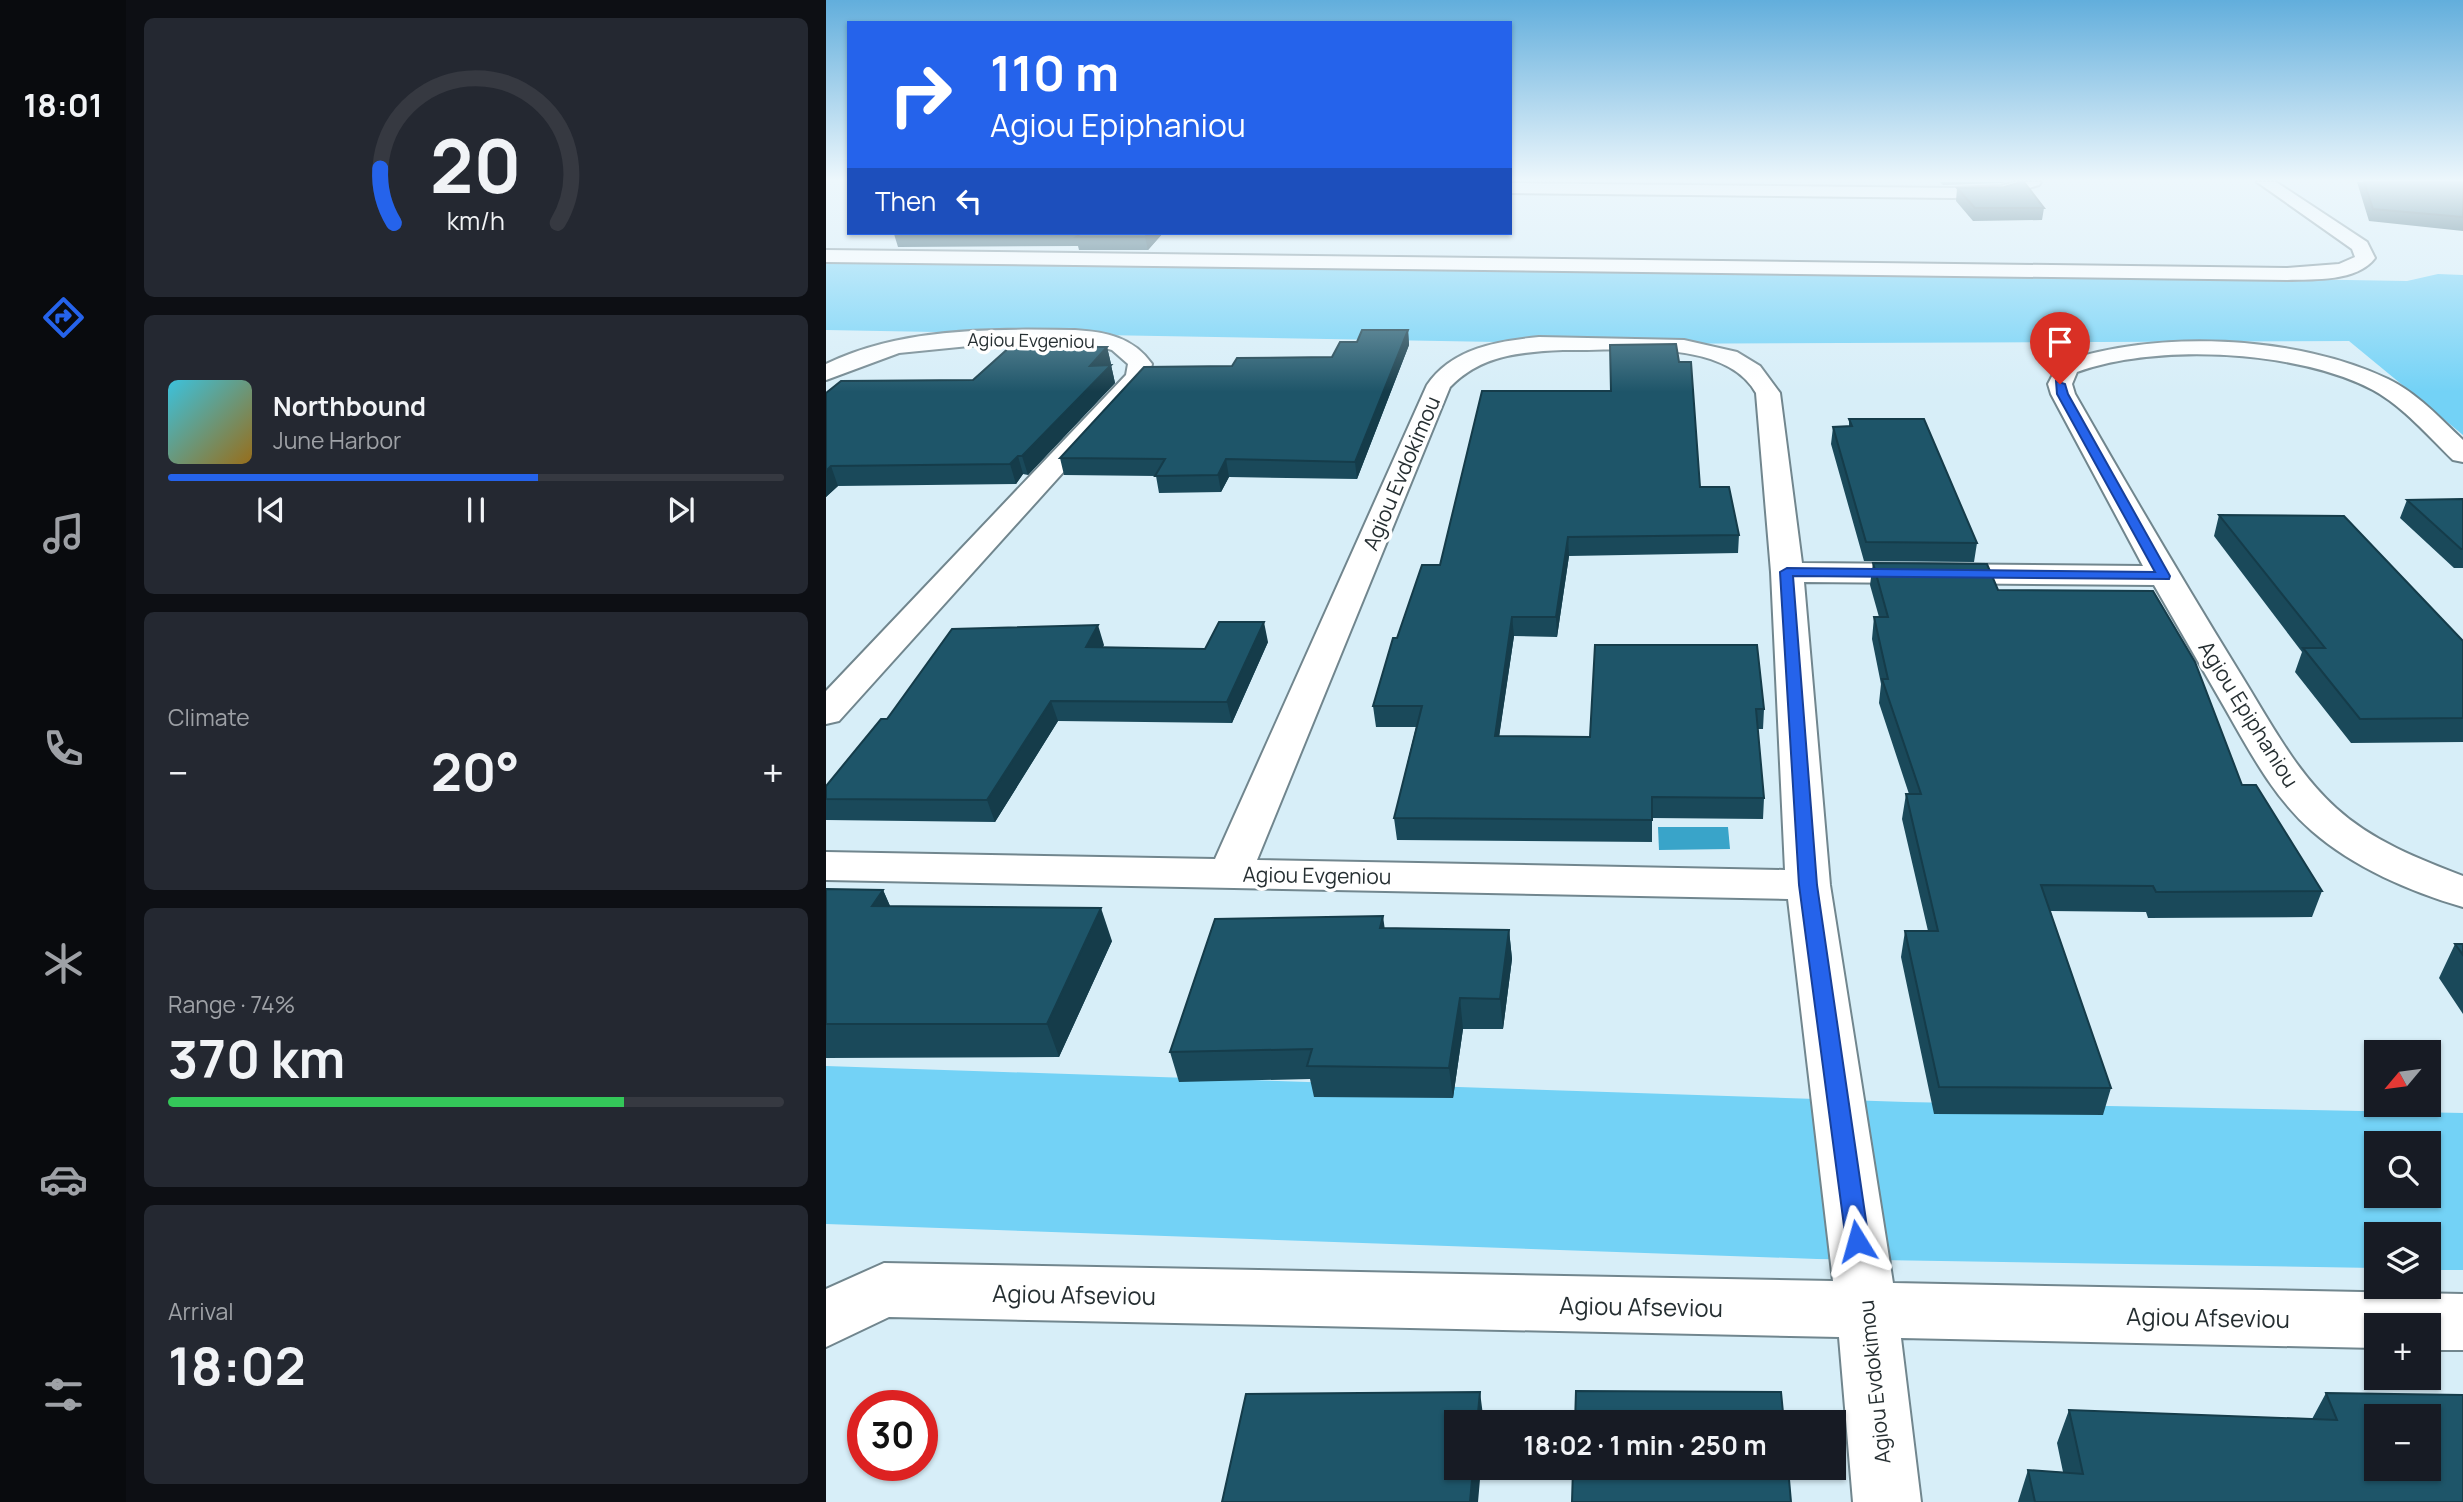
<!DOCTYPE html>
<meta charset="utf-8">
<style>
:root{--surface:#171b24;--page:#242831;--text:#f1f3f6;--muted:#9ea1a6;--line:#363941;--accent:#2563eb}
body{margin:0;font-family:Manrope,sans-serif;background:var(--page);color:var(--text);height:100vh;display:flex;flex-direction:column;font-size:26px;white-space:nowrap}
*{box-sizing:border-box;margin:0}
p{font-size:23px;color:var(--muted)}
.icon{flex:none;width:38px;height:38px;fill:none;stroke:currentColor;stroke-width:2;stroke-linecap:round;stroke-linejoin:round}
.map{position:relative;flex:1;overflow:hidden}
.panel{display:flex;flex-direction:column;gap:18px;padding:18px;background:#0d0f14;width:700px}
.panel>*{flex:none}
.hud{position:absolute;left:21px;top:21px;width:665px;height:214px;border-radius:0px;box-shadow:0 2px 5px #0004;background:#2563eb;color:#fff;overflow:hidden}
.needle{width:46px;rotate:241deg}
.buttons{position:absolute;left:1538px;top:1040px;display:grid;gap:14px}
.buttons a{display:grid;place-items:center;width:77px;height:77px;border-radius:0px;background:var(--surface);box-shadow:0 2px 5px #0004;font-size:35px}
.speed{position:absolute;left:21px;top:1390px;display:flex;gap:14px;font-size:35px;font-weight:700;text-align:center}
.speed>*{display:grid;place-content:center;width:91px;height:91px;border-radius:50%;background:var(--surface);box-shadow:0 2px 5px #0004;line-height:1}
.speed .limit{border:10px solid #d22;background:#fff;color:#111}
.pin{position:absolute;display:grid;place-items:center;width:60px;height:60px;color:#fff;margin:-72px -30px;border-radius:50% 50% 50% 0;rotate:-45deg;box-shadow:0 0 7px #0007}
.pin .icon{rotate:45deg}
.me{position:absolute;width:77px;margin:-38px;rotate:352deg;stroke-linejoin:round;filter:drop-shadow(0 0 5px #0008)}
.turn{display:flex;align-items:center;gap:24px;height:147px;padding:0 28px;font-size:32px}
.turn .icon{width:91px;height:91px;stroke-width:2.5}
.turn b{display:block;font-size:49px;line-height:60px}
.then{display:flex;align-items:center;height:66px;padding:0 28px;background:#0003;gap:14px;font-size:26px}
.big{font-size:52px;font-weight:700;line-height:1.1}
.panel .tile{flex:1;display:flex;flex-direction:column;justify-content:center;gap:10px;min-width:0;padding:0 24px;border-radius:10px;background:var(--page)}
.panel .dial{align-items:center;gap:0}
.dial svg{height:182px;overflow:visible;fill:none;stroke:var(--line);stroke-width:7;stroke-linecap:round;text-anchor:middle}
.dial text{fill:var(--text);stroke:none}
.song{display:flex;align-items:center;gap:21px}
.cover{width:84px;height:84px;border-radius:10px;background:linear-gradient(135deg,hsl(190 70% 55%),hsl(40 70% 35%))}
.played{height:7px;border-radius:4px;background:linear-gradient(90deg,var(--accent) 60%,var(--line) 60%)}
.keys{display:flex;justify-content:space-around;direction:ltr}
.heat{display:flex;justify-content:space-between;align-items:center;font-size:38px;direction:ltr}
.charge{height:10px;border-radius:5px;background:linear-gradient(90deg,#34c759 74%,var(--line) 0)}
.trip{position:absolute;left:618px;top:1410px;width:402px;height:70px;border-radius:0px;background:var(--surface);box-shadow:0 2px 5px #0004;font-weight:700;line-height:70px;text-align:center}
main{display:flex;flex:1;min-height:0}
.tab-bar{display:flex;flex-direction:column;width:126px;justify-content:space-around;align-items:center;background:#090b0e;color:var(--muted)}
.tab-bar .icon{width:49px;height:49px}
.tab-bar .active{color:var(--accent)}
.tab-bar b{font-size:32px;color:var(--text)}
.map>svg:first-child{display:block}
</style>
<main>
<nav class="tab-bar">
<b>18:01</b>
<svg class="icon active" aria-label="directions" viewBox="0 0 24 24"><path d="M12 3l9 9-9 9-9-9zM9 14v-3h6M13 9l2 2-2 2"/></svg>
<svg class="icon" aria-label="music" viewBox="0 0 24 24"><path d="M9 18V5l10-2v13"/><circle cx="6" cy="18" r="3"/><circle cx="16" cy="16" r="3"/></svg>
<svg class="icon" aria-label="phone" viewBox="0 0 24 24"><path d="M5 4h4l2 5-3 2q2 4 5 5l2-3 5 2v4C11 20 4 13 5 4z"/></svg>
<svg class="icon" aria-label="climate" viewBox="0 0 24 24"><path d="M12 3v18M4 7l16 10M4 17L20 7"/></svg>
<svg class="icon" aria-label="car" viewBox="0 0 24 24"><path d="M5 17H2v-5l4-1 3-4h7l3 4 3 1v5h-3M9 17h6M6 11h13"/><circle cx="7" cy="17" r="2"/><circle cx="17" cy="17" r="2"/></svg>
<svg class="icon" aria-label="filters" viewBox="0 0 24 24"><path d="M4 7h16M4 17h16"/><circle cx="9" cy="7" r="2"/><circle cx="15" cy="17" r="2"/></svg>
</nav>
<section class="panel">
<div class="tile dial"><svg viewBox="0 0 100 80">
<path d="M14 69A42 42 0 1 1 86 69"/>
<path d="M14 69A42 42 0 0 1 8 45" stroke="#2563eb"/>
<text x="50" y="56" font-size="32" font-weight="700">20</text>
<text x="50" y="72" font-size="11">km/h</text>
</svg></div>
<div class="tile">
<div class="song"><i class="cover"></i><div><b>Northbound</b><p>June Harbor</p></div></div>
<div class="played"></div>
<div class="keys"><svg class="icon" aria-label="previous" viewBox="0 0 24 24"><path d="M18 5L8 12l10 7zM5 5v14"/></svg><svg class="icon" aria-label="pause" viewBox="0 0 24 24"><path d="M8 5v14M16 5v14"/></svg><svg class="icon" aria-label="next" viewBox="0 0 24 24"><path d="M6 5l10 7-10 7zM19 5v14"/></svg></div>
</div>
<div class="tile"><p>Climate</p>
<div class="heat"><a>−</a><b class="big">20°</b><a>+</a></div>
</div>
<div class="tile"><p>Range · 74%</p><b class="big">370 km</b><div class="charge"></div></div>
<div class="tile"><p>Arrival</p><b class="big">18:02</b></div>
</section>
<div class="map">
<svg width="1637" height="1502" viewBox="0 0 1637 1502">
<rect width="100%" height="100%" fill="#d7eef8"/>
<path fill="#73d2f6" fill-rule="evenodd" d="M0 256 1581 281 1612 274 1637 275V435L1523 341 779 344 0 330Z
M0 1066 1080 1102 1637 1113V1270H1603V1234H1550V1268L991 1259 0 1224ZM1550 1143H1603V1195H1550Z"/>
<path fill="#39a4c9" d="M832 827H902L904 849 833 850Z"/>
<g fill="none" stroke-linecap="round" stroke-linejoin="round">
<defs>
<path id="minor" d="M1190 182H1215L1213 185 1176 196 1127 198 684 193V183L1127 188 1175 186Z
M1431 182H1450L1541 242 1549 258C1531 282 1488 279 1461 280L0 262V250L1461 268 1513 264 1529 257 1526 249Z
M249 330C280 332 307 337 326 364L323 377 13 721 0 724V691L300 375 302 364 286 350 265 344 153 345 73 353 0 380V364C76 327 166 329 249 330Z
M713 337 858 340 911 352 934 366 954 393 976 563 1317 566 1225 394 1222 384 1233 363C1329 329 1470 335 1562 379 1591 393 1614 418 1637 440V462L1627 460C1602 436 1578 407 1547 390 1471 350 1331 343 1251 372L1246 384 1249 394C1302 487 1356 579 1412 670 1442 718 1468 770 1510 808 1546 841 1593 859 1637 876V907C1585 892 1527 867 1486 831 1448 798 1424 752 1400 710 1376 668 1352 627 1328 585L978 582 1004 885 1067 1283 1637 1294V1350H1603V1325H1550V1348L1075 1338 1095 1502H1027L1013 1337 63 1317 0 1347V1289L58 1263 1007 1281 962 899 0 880V852L389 859 601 385C626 348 672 341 713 337ZM737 350C792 351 899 337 930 393L945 572 959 870 431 860 624 387C655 355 694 352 737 350Z"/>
</defs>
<use href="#minor" stroke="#71868e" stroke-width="4"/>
<use href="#minor" fill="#fff" fill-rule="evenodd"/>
</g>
<path fill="#1a495a" d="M1114 182H1181L1175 183 1117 185Z
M1531 182H1637V231L1543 221Z
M1131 188 1218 208 1216 220 1147 221 1130 201Z
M337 233 322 250H253L252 246 72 247 68 234Z
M582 330 583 345 531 479 403 477 395 492 333 493 330 476 238 475 234 458 406 366 506 357 531 342Z
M264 347H281L285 364 284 365H285L289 383 202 475 197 474 190 484 12 486 0 497V393L147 380Z
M1023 419 1151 543 1148 562 1038 561 1005 444 1007 427 1023 426Z
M874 487 913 535 912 553 743 556 731 637 688 636 673 736 764 737 769 645 938 709 937 729H932L938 798 937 819 826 818V842L571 840 568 818 590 727H550L547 706 571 638 614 565Z
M1637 499V568H1628L1574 518 1581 500Z
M1393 515 1637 641V742L1525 743 1469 672 1476 652 1388 536Z
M1047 563 1172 590 1416 785 1496 891 1486 917 1322 918 1320 912 1224 911 1285 1088 1277 1115 1108 1114 1075 957 1079 931H1102L1076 819 1080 794H1083L1053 703 1055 684 1046 639 1048 617H1053L1044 585Z
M442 642 406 723 232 721 169 822 0 820V786L278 645 276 648 379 649Z
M0 889 57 890 64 906 286 941 233 1057 0 1058Z
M559 929 683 930 686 959 677 1029H637L627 1098 488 1097 484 1079 353 1082 344 1052Z
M1629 944H1637V1014L1613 978Z
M1500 1393 1637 1502H1192L1202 1470 1237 1472 1231 1443 1243 1410 1486 1419Z"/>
<path fill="#153c4a" d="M323 233H337L322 250 319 237Z
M582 330 583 345 531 479 529 462Z
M262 337 266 354 253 347Z
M281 347 285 364 269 382 285 365 289 383 202 475 196 456 264 366Z
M192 456 197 474 190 484 184 464Z
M400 459 403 477 395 492 392 475Z
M5 466 12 486 0 497V471Z
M742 537 743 556 731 637 730 617Z
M686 617 688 636 670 758 669 736Z
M438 622 442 642 406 723 401 702Z
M272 625 278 645 266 668 260 647Z
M225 701 232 721 169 822 161 800Z
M57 890 71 922 46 906Z
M275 908 286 941 233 1057 221 1024Z
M557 916 561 945 554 928Z
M683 930 686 959 677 1029 674 999Z
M634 998 637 1029 627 1098 623 1068Z
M654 1392 658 1423H651Z
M647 1468H655L652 1502H644Z"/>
<path fill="#1e5569" stroke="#153c4a" stroke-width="2" fill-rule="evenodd" d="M1195 182H1198L1218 208H1149L1131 188 1178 187Z
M1538 182H1637V217L1547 209Z
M71 233H323L319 237H250L254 234H68Z
M536 330H582L529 462 400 459 392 475 329 476 339 459 234 458 318 367 406 366 411 358 506 357 514 342H531Z
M195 337H262L253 347H281L264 366 285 365 196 456H192L184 464 5 466 0 471V393L15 381 147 380Z
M850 344 853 362H865L874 487H903L913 535 742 537 730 617H686L669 736 764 737 769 645H931L938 709H930L938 798 826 797V820L568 818 596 706H547L567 638H571L596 565H614L656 391H785L784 345Z
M1023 419H1098L1151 543 1040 542 1007 427 1026 426Z
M1637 499V549H1635L1581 500Z
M1393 515 1518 516 1637 641V718L1534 719 1477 648H1499Z
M1047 563 1161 564 1172 590 1327 591 1369 662 1416 785H1430L1496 891 1330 892 1327 886 1215 885 1285 1088 1113 1087 1079 931H1112L1080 794H1095L1056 679H1062L1048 617H1062Z
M393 622H438L401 702 225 701 161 800 0 799V786L55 719H61L126 629 272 625 260 647 379 649Z
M0 889 57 890 46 906 275 908 221 1024H0Z
M557 916 554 928 683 930 674 999 634 998 623 1068 481 1066 486 1049 344 1052 389 919Z
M1629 944H1637V955Z
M750 1391 955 1392 958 1423H749Z
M654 1392 651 1423H630V1468H647L644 1502H396L420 1394Z
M1500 1393 1637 1395V1502H1209L1202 1470 1257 1474 1243 1410 1511 1420ZM1550 1416H1603V1468H1550Z
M747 1468H962L965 1502H746Z"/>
<linearGradient id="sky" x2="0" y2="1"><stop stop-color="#62aedc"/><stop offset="0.46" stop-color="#edf7fc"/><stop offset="1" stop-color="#edf7fc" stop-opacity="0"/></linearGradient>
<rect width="1637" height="392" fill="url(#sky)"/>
<path fill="#2563eb" stroke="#184099" stroke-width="2" d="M1230 381 1239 384 1242 394 1344 576 1343 579 967 576 991 885 1043 1241 1040 1249 1031 1252 1023 1249 1020 1241 973 885 954 572 961 568 1329 572 1231 394Z"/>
<g text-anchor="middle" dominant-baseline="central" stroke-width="7" stroke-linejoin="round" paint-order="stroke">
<g font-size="18" fill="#262f32" stroke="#fff">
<text transform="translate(205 340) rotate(1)">Agiou Evgeniou</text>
</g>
<g font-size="21" fill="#262f32" stroke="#fff">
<text transform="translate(575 473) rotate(-67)">Agiou Evdokimou</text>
<text transform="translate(1423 714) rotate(58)">Agiou Epiphaniou</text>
<text transform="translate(491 875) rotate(1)">Agiou Evgeniou</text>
<text transform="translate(1048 1382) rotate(-96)">Agiou Evdokimou</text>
</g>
<g font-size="24" fill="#262f32" stroke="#fff">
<text transform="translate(248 1294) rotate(1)">Agiou Afseviou</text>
<text transform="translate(815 1306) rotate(1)">Agiou Afseviou</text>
<text transform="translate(1382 1317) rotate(1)">Agiou Afseviou</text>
</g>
</g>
</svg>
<div class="buttons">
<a><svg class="needle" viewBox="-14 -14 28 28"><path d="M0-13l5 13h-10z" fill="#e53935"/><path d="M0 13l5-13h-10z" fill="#9ea1a6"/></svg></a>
<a><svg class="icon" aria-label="search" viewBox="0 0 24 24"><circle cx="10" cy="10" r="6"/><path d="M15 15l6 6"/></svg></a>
<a><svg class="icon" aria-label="layers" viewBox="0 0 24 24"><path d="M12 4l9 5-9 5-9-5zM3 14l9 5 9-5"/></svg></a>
<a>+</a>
<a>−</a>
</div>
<div class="speed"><div class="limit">30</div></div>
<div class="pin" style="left:1234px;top:384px;background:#d93025"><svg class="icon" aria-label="arrive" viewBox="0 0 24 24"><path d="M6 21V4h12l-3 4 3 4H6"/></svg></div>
<svg class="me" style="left:1031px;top:1241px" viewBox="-20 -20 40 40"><path d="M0-17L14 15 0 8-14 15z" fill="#2563eb" stroke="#fff" stroke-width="4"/></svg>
<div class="trip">18:02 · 1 min · 250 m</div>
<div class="hud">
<div class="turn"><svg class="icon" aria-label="right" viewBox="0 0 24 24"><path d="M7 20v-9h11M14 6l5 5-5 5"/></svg><div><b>110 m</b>Agiou Epiphaniou</div></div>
<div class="then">Then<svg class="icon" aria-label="left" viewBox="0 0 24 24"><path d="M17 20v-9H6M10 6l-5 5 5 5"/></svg></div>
</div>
</div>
</main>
